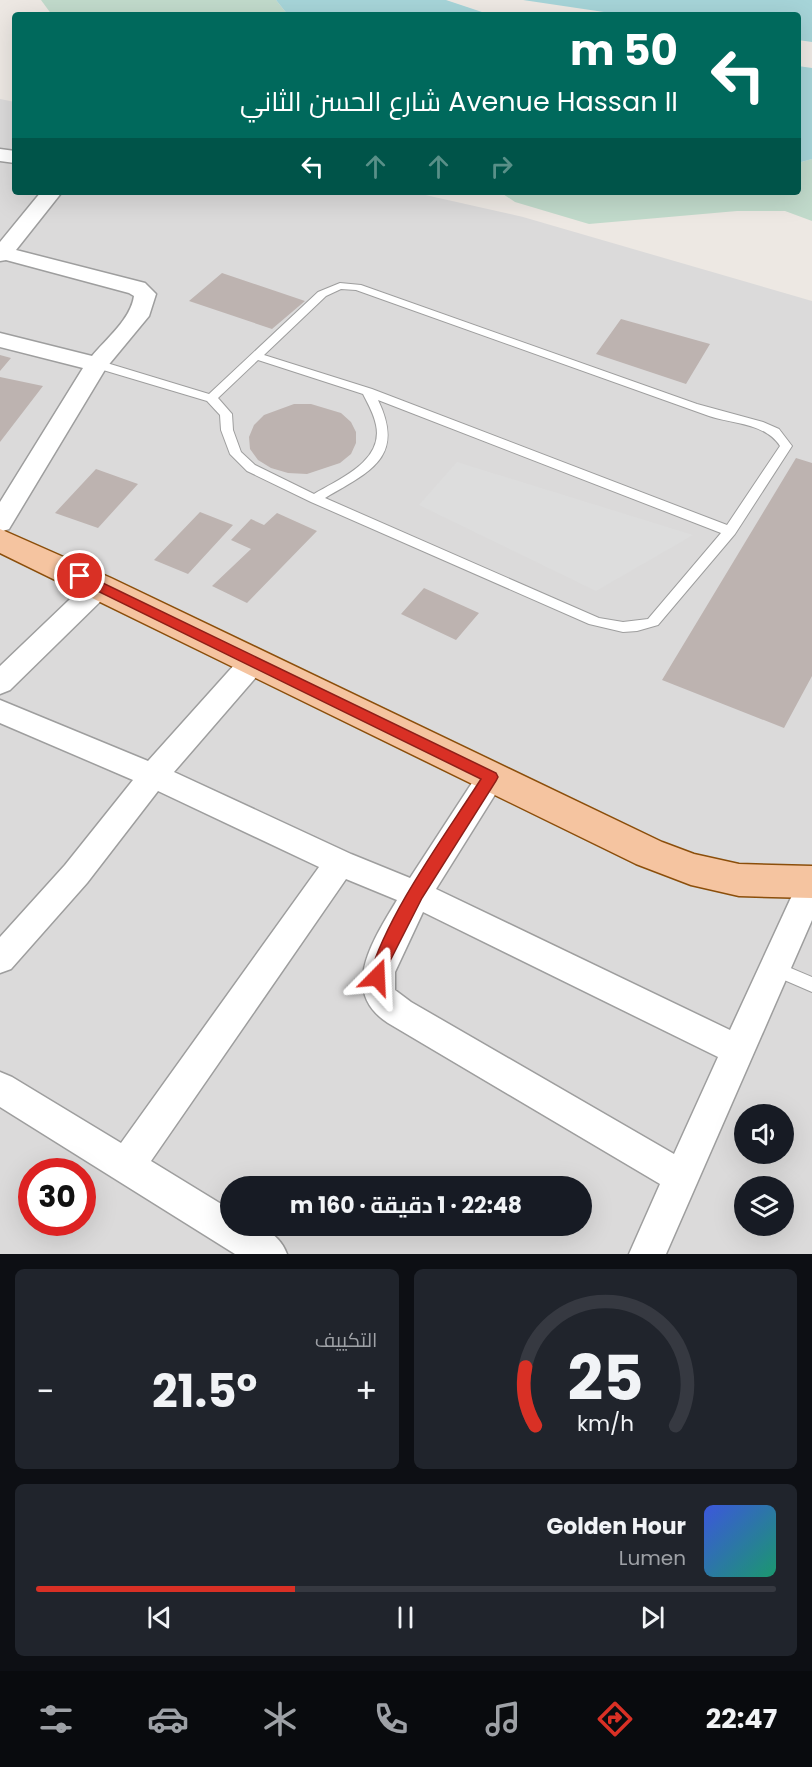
<!DOCTYPE html>
<html lang="ar">
<meta charset="utf-8">
<style>
:root{--surface:#171b24;--page:#20242c;--text:#f1f3f6;--muted:#9ea1a6;--line:#363941;--accent:#d93025}
body{margin:0;font-family:Poppins,Cairo,sans-serif;background:var(--page);color:var(--text);direction:rtl;height:100vh;display:flex;flex-direction:column;font-size:22px;white-space:nowrap}
*{box-sizing:border-box;margin:0}
p{font-size:20px;color:var(--muted)}
.icon{flex:none;width:33px;height:33px;fill:none;stroke:currentColor;stroke-width:2;stroke-linecap:round;stroke-linejoin:round}
.map{position:relative;height:1254px;overflow:hidden;direction:ltr}
.drawer{display:flex;flex-direction:column;gap:15px;padding:15px;background:#0d0f14;flex:1}
.drawer>*{flex:none}
.hud{position:absolute;left:12px;top:12px;width:789px;height:183px;border-radius:6px;box-shadow:0 6px 24px #0002;direction:rtl;background:#00695c;color:#fff;overflow:hidden}
.fabs{position:absolute;left:734px;top:1104px;display:grid;gap:12px}
.fabs a{display:grid;place-items:center;width:60px;height:60px;border-radius:50%;background:var(--surface);box-shadow:0 6px 24px #0002;font-size:30px}
.speed{position:absolute;left:18px;top:1158px;display:flex;gap:12px;font-size:30px;font-weight:700;text-align:center}
.speed>*{display:grid;place-content:center;width:78px;height:78px;border-radius:50%;background:var(--surface);box-shadow:0 6px 24px #0002;line-height:1}
.speed .limit{border:9px solid #d22;background:#fff;color:#111}
.pin{position:absolute;display:grid;place-items:center;width:51px;height:51px;color:#fff;margin:-26px;border:3px solid #fff;border-radius:50%;box-shadow:0 2px 6px #0007}
.me{position:absolute;width:66px;margin:-33px;rotate:21deg;stroke-linejoin:round;filter:drop-shadow(0 0 4px #0008)}
.turn{display:flex;align-items:center;gap:21px;height:126px;padding:0 24px;font-size:27px}
.turn .icon{width:78px;height:78px;stroke-width:2.5}
.turn b{display:block;font-size:42px;line-height:51px}
.lanes{display:flex;align-items:center;height:57px;padding:0 24px;background:#0003;justify-content:center;gap:30px;direction:ltr}
.lanes .off{opacity:.35}
.big{font-size:45px;font-weight:700;line-height:1.1}
.drawer .card{flex:1;display:flex;flex-direction:column;justify-content:center;gap:9px;min-width:0;padding:0 21px;border-radius:9px;background:var(--page)}
.drawer .dial{align-items:center;gap:0}
.dial svg{height:156px;overflow:visible;fill:none;stroke:var(--line);stroke-width:7;stroke-linecap:round;text-anchor:middle}
.dial text{fill:var(--text);stroke:none}
.song{display:flex;align-items:center;gap:18px}
.cover{width:72px;height:72px;border-radius:9px;background:linear-gradient(135deg,hsl(230 70% 55%),hsl(160 70% 35%))}
.played{height:6px;border-radius:3px;background:linear-gradient(90deg,var(--accent) 35%,var(--line) 35%)}
.keys{display:flex;justify-content:space-around;direction:ltr}
.heat{display:flex;justify-content:space-between;align-items:center;font-size:33px;direction:ltr}
.drawer .tiles{flex:1;display:grid;gap:15px;grid-template-columns:1fr 1fr}
.card:last-child{grid-column:span 2}
.trip{position:absolute;left:220px;top:1176px;width:372px;height:60px;border-radius:30px;background:var(--surface);box-shadow:0 6px 24px #0002;font-weight:700;line-height:60px;text-align:center;direction:rtl}
.dock{display:flex;height:96px;justify-content:space-around;align-items:center;background:#090b0e;color:var(--muted)}
.dock .icon{width:42px;height:42px}
.dock .selected{color:var(--accent)}
.dock b{font-size:27px;color:var(--text)}
.map>svg:first-child{display:block}
</style>
<div class="map">
<svg width="812" height="1254" viewBox="0 0 812 1254">
<rect width="100%" height="100%" fill="#ede8e3"/>
<path fill="#dbdada" fill-rule="evenodd" d="M0 99 15 102V192H412L523 217 812 301V1254H0ZM744 1114H783V1154H744ZM32 1172H82V1222H32ZM231 1186H582V1226H231ZM744 1186H783V1226H744Z"/>
<path fill="#c1dacb" d="M41 0H276L288 15H52Z
M812 159V221L785 211H737L589 224 515 202 500 192H798V163Z"/>
<path fill="#ddd" d="M457 462 693 535 596 591 419 505Z"/>
<path fill="#a6d4d8" d="M276 0H446L491 15H288Z
M523 0H812V42L798 40V15H624Z
M798 66 812 68V159L798 163Z"/>
<path fill="#bdb3b0" d="M222 273 305 301 272 329 189 301Z
M621 319 710 344 686 384 596 354Z
M0 355 11 358 0 371Z
M0 377 43 386 0 442Z
M294 404H311L341 413 351 422 356 432V443L351 454 340 463 307 474 288 473 271 468 258 460 250 449 249 437 254 425 264 415Z
M796 458 812 463V676L784 728 662 680Z
M96 469 138 484 98 528 55 513Z
M200 512 233 525 188 574 154 560Z
M277 513 317 531 247 603 212 586 251 549 231 540 251 519 264 525Z
M424 588 479 613 456 640 401 614Z"/>
<g fill="none" stroke-linecap="round" stroke-linejoin="round">
<defs>
<path id="lane" d="M340 283 361 285 697 404 763 422 779 429 792 446 735 534 658 625 637 631 623 632 589 624 311 502 247 471 230 454 221 430 220 415 207 401 93 367 91 364 97 360 209 394 318 292ZM341 289 356 290 709 416C733 424 765 423 780 446L727 525 372 389 264 355 326 296ZM258 360 363 394C368 404 374 414 376 425 384 461 339 479 314 494L255 465 241 452 233 430 232 414 218 398ZM378 400 721 533 648 619 623 622 599 618 325 498C369 472 406 458 378 400Z
M774 961 812 977V992L768 973 766 968 768 963Z"/>
<path id="street" d="M0 149 15 151V163L0 161Z
M41 192H62L16 250 145 283 156 294 149 316 106 368 9 529 0 532V502L83 368 0 347V333L92 356C106 339 131 319 134 296L129 293 6 260 0 261V242Z
M100 577 109 579 113 586 109 593 10 690 0 694V666L91 579Z
M254 651 264 654 268 661 264 668 174 772 351 854 410 878 481 769 491 765 501 769 506 777 436 889 730 1030 801 876 812 872V920L666 1254H629L660 1184 388 1023C338 991 374 939 397 900L346 879 151 1161 231 1210V1226C256 1226 277 1228 287 1254H235L0 1107V1072L12 1077 121 1143 319 867 158 791 87 883 11 969 0 973V937L65 865 133 780 0 723V700L148 761 244 654ZM423 912 718 1057 674 1154 411 1002 395 990V972Z"/>
<path id="primary" d="M0 529 111 578 662 842 694 854 739 864 812 866V898L739 896 691 885 636 864 0 553Z"/>
</defs>
<use href="#lane" stroke="#9e9e9e" stroke-width="2"/>
<use href="#street" stroke="#9e9e9e" stroke-width="3"/>
<use href="#primary" stroke="#8b4e0a" stroke-width="3"/>
<use href="#lane" fill="#fff" fill-rule="evenodd"/>
<use href="#street" fill="#fff" fill-rule="evenodd"/>
<use href="#primary" fill="#f5c4a0" fill-rule="evenodd"/>
</g>
<path fill="#d93025" stroke="#8d1f18" stroke-width="1.5" d="M80 572 496 773 498 777 496 781 422 898 389 963 383 982 377 984 371 982 369 977C388 912 444 837 481 779L75 580 73 576Z"/>
</svg>
<div class="fabs">
<a><svg class="icon" aria-label="sound" viewBox="0 0 24 24"><path d="M4 9h4l5-4v14l-5-4H4zM17 9q2 3 0 6"/></svg></a>
<a><svg class="icon" aria-label="layers" viewBox="0 0 24 24"><path d="M12 4l9 5-9 5-9-5zM3 14l9 5 9-5"/></svg></a>
</div>
<div class="speed"><div class="limit">30</div></div>
<div class="pin" style="left:80px;top:576px;background:#d93025"><svg class="icon" aria-label="arrive" viewBox="0 0 24 24"><path d="M6 21V4h12l-3 4 3 4H6"/></svg></div>
<svg class="me" style="left:377px;top:977px" viewBox="-20 -20 40 40"><path d="M0-17L14 15 0 8-14 15z" fill="#d93025" stroke="#fff" stroke-width="4"/></svg>
<div class="trip">22:48 · 1 دقيقة · 160 m</div>
<div class="hud">
<div class="turn"><svg class="icon" aria-label="left" viewBox="0 0 24 24"><path d="M17 20v-9H6M10 6l-5 5 5 5"/></svg><div><b>50 m</b>Avenue Hassan II شارع الحسن الثاني</div></div>
<div class="lanes"><svg class="icon" aria-label="left" viewBox="0 0 24 24"><path d="M17 20v-9H6M10 6l-5 5 5 5"/></svg><svg class="icon off" aria-label="ahead" viewBox="0 0 24 24"><path d="M12 20V5M6 11l6-6 6 6"/></svg><svg class="icon off" aria-label="ahead" viewBox="0 0 24 24"><path d="M12 20V5M6 11l6-6 6 6"/></svg><svg class="icon off" aria-label="right" viewBox="0 0 24 24"><path d="M7 20v-9h11M14 6l5 5-5 5"/></svg></div>
</div>
</div>
<section class="drawer">
<div class="tiles">
<div class="card dial"><svg viewBox="0 0 100 80">
<path d="M14 69A42 42 0 1 1 86 69"/>
<path d="M14 69A42 42 0 0 1 9 39" stroke="#d93025"/>
<text x="50" y="56" font-size="32" font-weight="700">25</text>
<text x="50" y="72" font-size="11">km/h</text>
</svg></div>
<div class="card"><p>التكييف</p>
<div class="heat"><a>−</a><b class="big">21.5°</b><a>+</a></div>
</div>
<div class="card">
<div class="song"><i class="cover"></i><div><b>Golden Hour</b><p>Lumen</p></div></div>
<div class="played"></div>
<div class="keys"><svg class="icon" aria-label="previous" viewBox="0 0 24 24"><path d="M18 5L8 12l10 7zM5 5v14"/></svg><svg class="icon" aria-label="pause" viewBox="0 0 24 24"><path d="M8 5v14M16 5v14"/></svg><svg class="icon" aria-label="next" viewBox="0 0 24 24"><path d="M6 5l10 7-10 7zM19 5v14"/></svg></div>
</div>
</div>
</section>
<nav class="dock">
<b>22:47</b>
<svg class="icon selected" aria-label="directions" viewBox="0 0 24 24"><path d="M12 3l9 9-9 9-9-9zM9 14v-3h6M13 9l2 2-2 2"/></svg>
<svg class="icon" aria-label="music" viewBox="0 0 24 24"><path d="M9 18V5l10-2v13"/><circle cx="6" cy="18" r="3"/><circle cx="16" cy="16" r="3"/></svg>
<svg class="icon" aria-label="phone" viewBox="0 0 24 24"><path d="M5 4h4l2 5-3 2q2 4 5 5l2-3 5 2v4C11 20 4 13 5 4z"/></svg>
<svg class="icon" aria-label="climate" viewBox="0 0 24 24"><path d="M12 3v18M4 7l16 10M4 17L20 7"/></svg>
<svg class="icon" aria-label="car" viewBox="0 0 24 24"><path d="M5 17H2v-5l4-1 3-4h7l3 4 3 1v5h-3M9 17h6M6 11h13"/><circle cx="7" cy="17" r="2"/><circle cx="17" cy="17" r="2"/></svg>
<svg class="icon" aria-label="filters" viewBox="0 0 24 24"><path d="M4 7h16M4 17h16"/><circle cx="9" cy="7" r="2"/><circle cx="15" cy="17" r="2"/></svg>
</nav>
